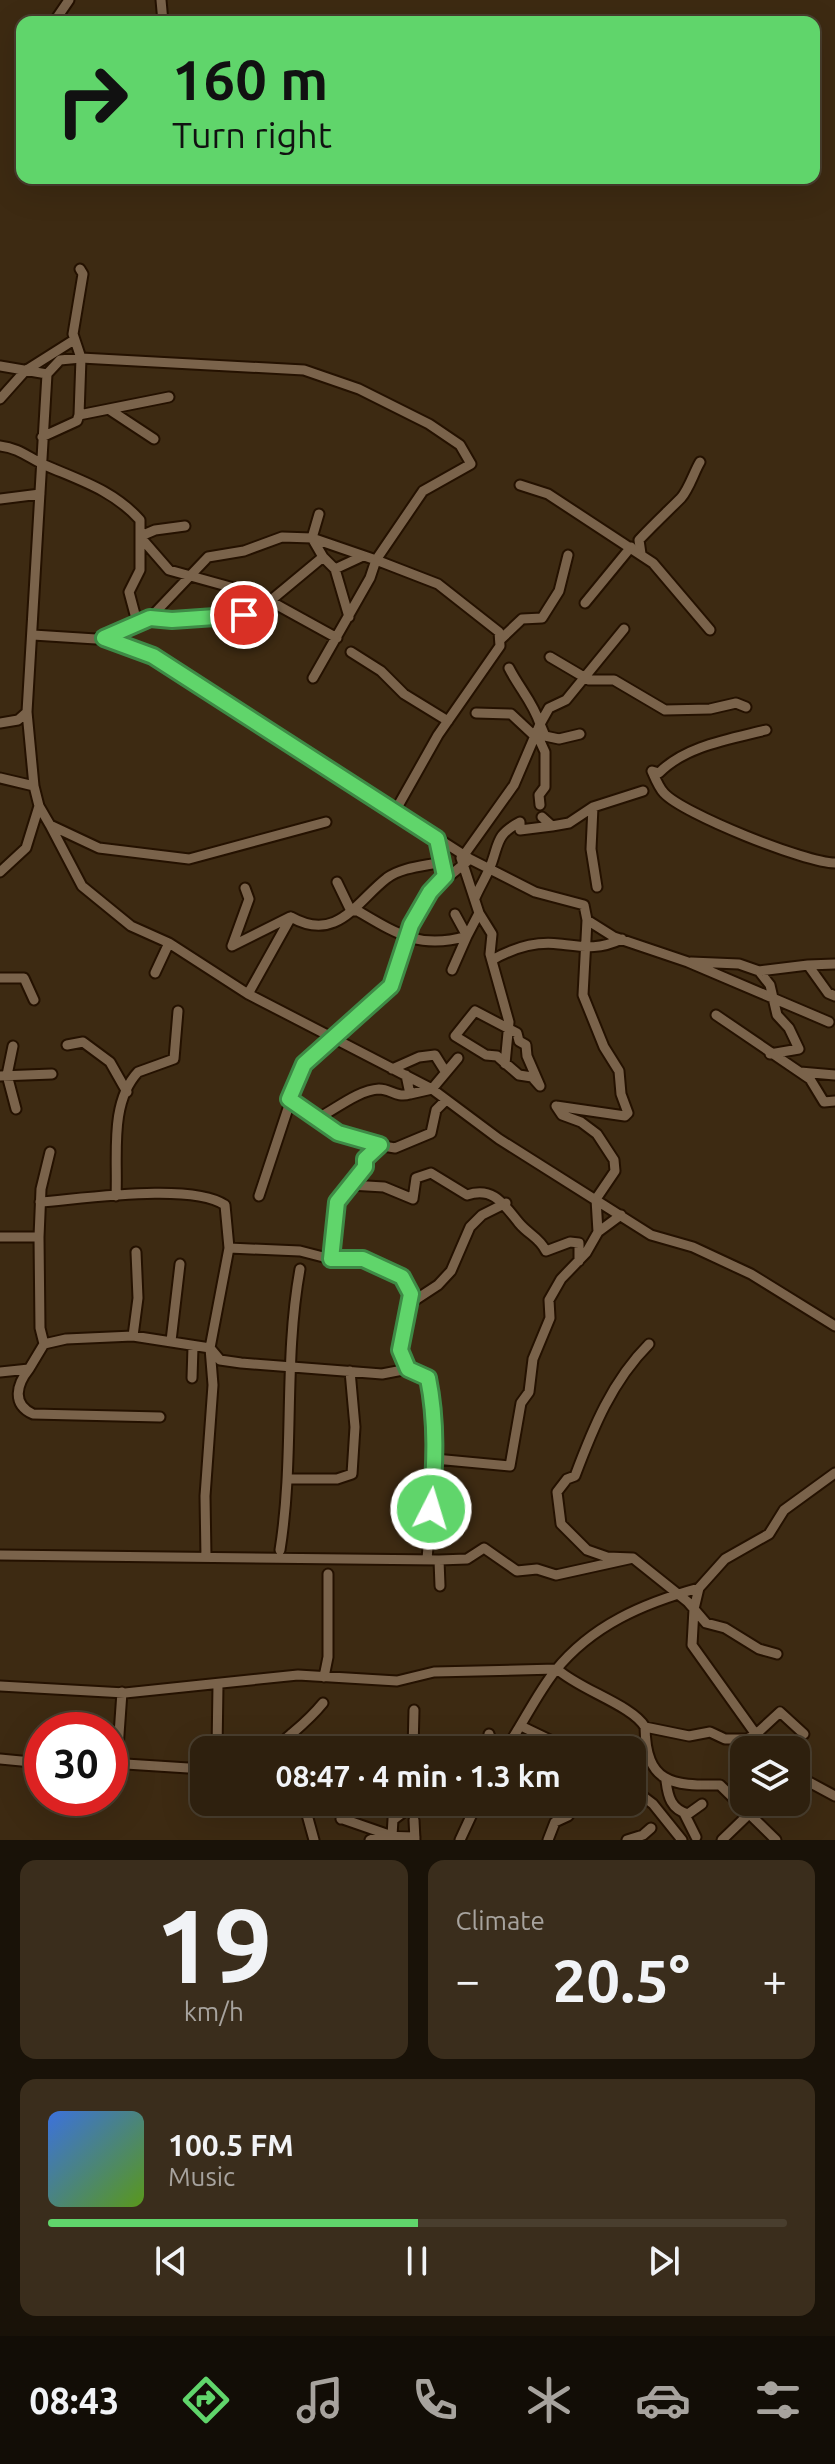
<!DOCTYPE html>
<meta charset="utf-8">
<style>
:root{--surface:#2e200e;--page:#3a2d1c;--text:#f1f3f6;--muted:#a7a39e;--line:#493e2e;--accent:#60d56b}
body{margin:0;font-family:Ubuntu,sans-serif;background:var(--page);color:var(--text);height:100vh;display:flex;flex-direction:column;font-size:30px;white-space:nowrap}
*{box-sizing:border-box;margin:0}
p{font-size:26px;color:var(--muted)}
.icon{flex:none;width:44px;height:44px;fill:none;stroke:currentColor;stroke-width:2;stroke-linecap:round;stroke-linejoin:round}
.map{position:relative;height:1840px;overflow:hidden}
.panel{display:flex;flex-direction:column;gap:20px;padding:20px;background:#191208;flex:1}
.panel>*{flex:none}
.hud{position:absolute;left:16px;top:16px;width:804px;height:168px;border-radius:16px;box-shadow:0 8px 32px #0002,0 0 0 2px var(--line);background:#60d56b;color:#111;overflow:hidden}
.fabs{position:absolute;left:730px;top:1736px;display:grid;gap:16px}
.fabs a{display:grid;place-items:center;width:80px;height:80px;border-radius:16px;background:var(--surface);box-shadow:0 8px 32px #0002,0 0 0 2px var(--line);font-size:40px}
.speed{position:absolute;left:24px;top:1712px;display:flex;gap:16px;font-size:40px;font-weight:700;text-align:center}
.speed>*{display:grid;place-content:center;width:104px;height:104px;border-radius:50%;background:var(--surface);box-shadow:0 8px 32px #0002,0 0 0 2px var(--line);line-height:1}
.speed .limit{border:12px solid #d22;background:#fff;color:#111}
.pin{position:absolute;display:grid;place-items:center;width:68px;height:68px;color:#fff;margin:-34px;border:4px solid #fff;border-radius:50%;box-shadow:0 2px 8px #0007}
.me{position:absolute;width:88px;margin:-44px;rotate:5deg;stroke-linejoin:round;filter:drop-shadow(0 0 6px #0008)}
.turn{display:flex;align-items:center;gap:28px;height:168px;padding:0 24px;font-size:36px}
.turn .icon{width:104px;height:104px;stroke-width:2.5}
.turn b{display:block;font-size:56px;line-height:68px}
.big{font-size:60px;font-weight:700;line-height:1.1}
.panel .widget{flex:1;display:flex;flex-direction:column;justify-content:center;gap:12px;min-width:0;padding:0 28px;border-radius:16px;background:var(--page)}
.panel .dial{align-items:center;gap:0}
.dial b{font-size:104px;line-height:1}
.song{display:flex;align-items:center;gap:24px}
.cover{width:96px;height:96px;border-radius:12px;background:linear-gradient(135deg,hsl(220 70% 55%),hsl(90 70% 35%))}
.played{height:8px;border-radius:4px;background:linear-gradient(90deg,var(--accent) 50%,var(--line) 50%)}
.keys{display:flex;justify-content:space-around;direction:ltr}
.heat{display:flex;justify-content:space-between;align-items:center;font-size:44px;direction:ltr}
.panel .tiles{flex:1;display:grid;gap:20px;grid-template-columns:1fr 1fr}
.widget:last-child{grid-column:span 2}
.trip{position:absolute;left:190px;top:1736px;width:456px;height:80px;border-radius:16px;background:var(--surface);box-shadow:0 8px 32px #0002,0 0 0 2px var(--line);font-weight:700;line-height:80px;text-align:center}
.menu{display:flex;height:128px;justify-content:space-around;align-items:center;background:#120d06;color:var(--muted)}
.menu .icon{width:56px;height:56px}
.menu .active{color:var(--accent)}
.menu b{font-size:36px;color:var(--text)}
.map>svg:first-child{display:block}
</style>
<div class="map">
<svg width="835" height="1840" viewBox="0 0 835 1840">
<rect width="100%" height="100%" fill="#3d2a12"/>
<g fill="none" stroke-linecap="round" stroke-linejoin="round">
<defs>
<path id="minor" d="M161 0 163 22
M54 22 69 0
M0 366 47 374
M0 399 25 371 74 340
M110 410 154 439
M79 415 169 397
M42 437 77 421 79 415 81 358 73 334 83 274 80 269
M0 446C20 448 30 459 47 466 82 481 114 491 140 520V570L129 592 137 622 132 626
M520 485 548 494 653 563 710 630
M0 499 40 494
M141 536 155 530 185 526
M142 539 169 570 259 595 337 638
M641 554 639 540C653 525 668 511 681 498 689 489 694 472 700 462
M323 557 335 569 363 556
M335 569 349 617
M585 603 631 547
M150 618 172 620 248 615 258 611 323 557 312 538 319 514
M33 635 96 639 129 628 150 618 208 557 244 551 282 537 312 538 376 560 423 491 471 464 460 445 429 424 359 389 304 370 81 358 60 360 47 374 27 712 34 786 39 806 50 825 99 848 189 859 326 822
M104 638 153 656 470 859 535 892 584 905 587 920 614 937 688 962 829 1022
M501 639 522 619 542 618 559 591 568 555
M351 652 381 671 404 694 448 721
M550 657 589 680H614L665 710 710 709 736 703 746 707
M313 678 370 578 376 560 438 584 499 632 500 646 438 735 398 806
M476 713 511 714 540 741 545 752V787L539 795 540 805
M0 723 18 720 27 712
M766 730C730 739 685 746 659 773L652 771C655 778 659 788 664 793 683 814 806 863 835 863
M580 734 559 739 545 736 540 724 549 708 566 700 624 629
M0 778 34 786
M593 807 591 849 597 887
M542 817 552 826 569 823 593 807 643 791
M50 825 82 886 131 926 169 943 248 994 432 1089 499 1139 651 1235 693 1247 751 1274 835 1326
M464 855 514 785 540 724C533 702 519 688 509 668
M461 858 479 913 492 934 490 954 509 1022 505 1064
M0 872 26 848 39 806
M337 882 351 911H358C397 934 421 950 467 936L479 913
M475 898C480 886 488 874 492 862 499 842 497 834 520 822V830L552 826
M291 917C337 943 356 902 387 878 402 867 425 866 442 862
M232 946 290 917
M232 946 249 899 245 888
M492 960C513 948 535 941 559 944 585 947 598 950 622 939
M691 962 739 964 759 971 770 985 777 1015 789 1028 799 1049 770 1054
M808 965 835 964
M452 970 467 936 455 914
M759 971 808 965 828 993 835 996
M155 973 169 943
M0 978H24L34 1000
M248 994 291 917
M475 1011 517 1033 519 1041 526 1045 527 1056 540 1086 532 1077 519 1075 497 1056 486 1055 455 1036Z
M716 1015 810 1079 824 1102 835 1101
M67 1045 83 1042 110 1062 127 1092
M13 1046 7 1075 16 1109
M392 1069 419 1057 435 1055 445 1071
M800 1072 835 1075
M406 1075 410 1094 432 1089 458 1058
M0 1076 52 1074
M289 1099 338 1133 366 1143 395 1148 431 1133 436 1110 446 1100
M556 1106 625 1116 628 1113 621 1094 619 1071 604 1047 583 995 587 920
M320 1117C337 1108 359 1090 379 1089 391 1089 396 1098 410 1094
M350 1185 384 1187 413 1199 416 1178 431 1173 467 1195C494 1186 504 1205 519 1223 529 1235 539 1237 546 1251L570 1242 579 1243V1261
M116 1196C118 1157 109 1103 138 1072L174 1059 178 1011
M259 1196 301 1069 391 986 411 925 430 892 470 859
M40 1202C81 1199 192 1182 225 1205L229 1248 210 1348 213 1385 205 1496 206 1557
M598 1232 621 1215
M0 1237H39L41 1189 50 1152
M39 1237 40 1328 44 1344
M229 1248 300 1251 331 1259H363L402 1277 411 1294 400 1350 408 1369 428 1378C440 1438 432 1499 427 1559
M331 1259 337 1202 365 1167V1159L380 1145
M409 1304 438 1285 451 1271 470 1227 482 1215 506 1203
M133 1336 138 1298 136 1252
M171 1341 180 1264
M649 1344C612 1381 593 1428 575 1476L567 1479 557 1492 561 1524 587 1550 607 1557 633 1558 688 1602 706 1623 725 1628 759 1649 777 1654
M29 1369C17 1384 11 1404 33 1414L160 1417
M0 1372 29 1369 44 1344 66 1339 133 1336 210 1348 220 1360 241 1363 382 1374 408 1369
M192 1378 193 1347
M435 1459 510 1466 521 1403 529 1392 533 1359 550 1318 549 1300 561 1279 586 1253 598 1232 596 1199 615 1171 614 1160 597 1134 581 1122 562 1115 556 1106
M289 1479H337L352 1474 355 1427 350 1371
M280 1550C295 1456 283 1362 300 1269
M0 1555 439 1560 467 1559 484 1548 517 1571 537 1569 556 1575 633 1558
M439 1560 440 1586
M324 1677 328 1657V1574
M0 1686 125 1693 298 1675 397 1681 434 1672 557 1669C580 1690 632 1705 645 1727
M521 1726 571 1750
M291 1734 296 1742 312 1750
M489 1734 494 1750
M393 1748 394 1750
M217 1750 218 1685
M274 1750C292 1732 306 1724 323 1703
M368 1750V1745
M413 1750 414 1710
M505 1750C523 1724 536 1695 555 1671 592 1625 644 1603 699 1588
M767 1750 692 1645 694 1609 699 1588 725 1559 769 1534 784 1510 835 1473
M0 1759 42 1763
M110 1763 204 1769
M117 1763 122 1692
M796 1775 835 1796
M666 1781C668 1797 671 1809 688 1814L702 1804
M632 1788 653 1804 682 1840
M479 1802 509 1809 519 1802
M265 1806 298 1805 306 1811 314 1840
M684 1813 696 1837
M341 1819 348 1817 356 1802
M343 1819 392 1836 394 1802
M393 1820 417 1802
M414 1820 415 1840
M370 1840 379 1836 415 1837
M460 1840 472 1814 466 1802
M548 1840 555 1822 568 1816 579 1802
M627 1840 643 1835 651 1828
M722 1840 751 1812
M776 1840 720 1785C671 1786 646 1783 645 1727L689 1736 710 1732 725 1739H746L754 1736 780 1712 804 1734"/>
</defs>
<use href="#minor" stroke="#241100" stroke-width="13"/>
<use href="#minor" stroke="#7a634b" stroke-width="9"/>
</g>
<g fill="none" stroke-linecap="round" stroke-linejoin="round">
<defs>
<path id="route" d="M244 615 172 620 150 618 104 638 153 656 437 839 445 876 430 892 411 925 391 986 304 1064 289 1099 338 1133 380 1145 365 1159V1167L337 1202 331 1259H363L402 1277 411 1294 400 1350 408 1369 428 1378C437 1422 435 1465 431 1509"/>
</defs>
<use href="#route" stroke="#3e8a46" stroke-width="20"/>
<use href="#route" stroke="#60d56b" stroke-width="14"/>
</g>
</svg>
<div class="fabs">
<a><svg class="icon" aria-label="layers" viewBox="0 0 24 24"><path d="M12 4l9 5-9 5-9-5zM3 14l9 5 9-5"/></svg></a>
</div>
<div class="speed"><div class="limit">30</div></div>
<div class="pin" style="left:244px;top:615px;background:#d93025"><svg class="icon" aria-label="arrive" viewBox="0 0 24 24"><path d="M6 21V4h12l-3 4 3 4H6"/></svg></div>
<svg class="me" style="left:431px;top:1509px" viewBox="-20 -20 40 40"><circle r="17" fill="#60d56b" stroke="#fff" stroke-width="3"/><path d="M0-11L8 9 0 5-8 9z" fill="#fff"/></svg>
<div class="trip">08:47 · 4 min · 1.3 km</div>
<div class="hud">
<div class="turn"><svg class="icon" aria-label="right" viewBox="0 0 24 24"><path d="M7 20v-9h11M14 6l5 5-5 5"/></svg><div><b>160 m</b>Turn right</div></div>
</div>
</div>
<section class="panel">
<div class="tiles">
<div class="widget dial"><b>19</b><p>km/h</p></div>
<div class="widget"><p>Climate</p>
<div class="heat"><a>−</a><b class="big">20.5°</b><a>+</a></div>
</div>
<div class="widget">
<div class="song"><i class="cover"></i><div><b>100.5 FM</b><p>Music</p></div></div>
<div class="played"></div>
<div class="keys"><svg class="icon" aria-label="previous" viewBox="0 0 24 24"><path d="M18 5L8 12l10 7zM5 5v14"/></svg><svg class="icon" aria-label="pause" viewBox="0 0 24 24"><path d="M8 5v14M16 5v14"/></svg><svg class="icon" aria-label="next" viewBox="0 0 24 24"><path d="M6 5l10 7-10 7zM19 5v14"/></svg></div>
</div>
</div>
</section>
<nav class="menu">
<b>08:43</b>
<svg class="icon active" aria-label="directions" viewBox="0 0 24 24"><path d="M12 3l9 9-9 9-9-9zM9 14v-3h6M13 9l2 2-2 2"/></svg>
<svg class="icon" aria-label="music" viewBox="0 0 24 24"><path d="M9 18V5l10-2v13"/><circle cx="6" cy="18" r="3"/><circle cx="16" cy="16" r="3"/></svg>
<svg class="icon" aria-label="phone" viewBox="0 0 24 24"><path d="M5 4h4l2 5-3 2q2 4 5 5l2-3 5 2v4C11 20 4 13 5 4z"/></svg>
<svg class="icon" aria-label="climate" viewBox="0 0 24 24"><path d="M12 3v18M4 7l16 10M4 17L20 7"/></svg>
<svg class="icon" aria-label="car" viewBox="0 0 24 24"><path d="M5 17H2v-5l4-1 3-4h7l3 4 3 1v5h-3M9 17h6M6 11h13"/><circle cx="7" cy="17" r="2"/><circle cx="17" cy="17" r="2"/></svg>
<svg class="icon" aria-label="filters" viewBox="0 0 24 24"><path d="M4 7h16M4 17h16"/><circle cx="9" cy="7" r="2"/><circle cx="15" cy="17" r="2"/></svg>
</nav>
